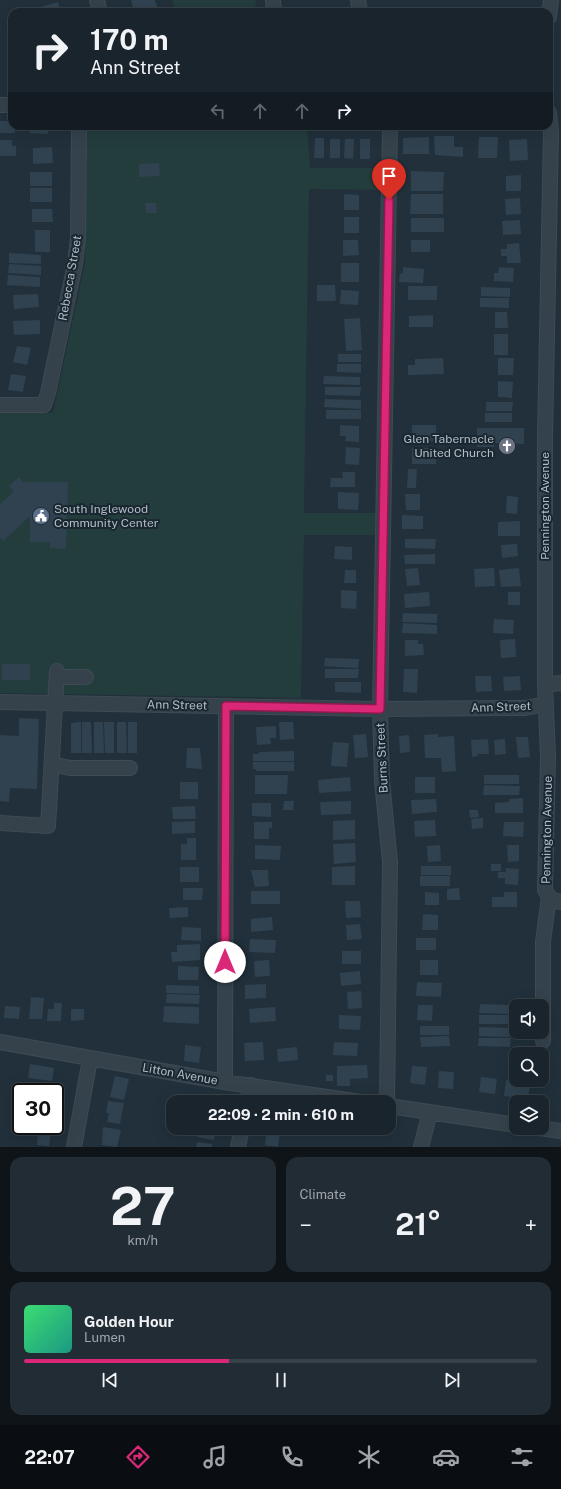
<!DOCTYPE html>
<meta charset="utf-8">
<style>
:root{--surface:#19242c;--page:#222c34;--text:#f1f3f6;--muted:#9fa4a9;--line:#374148;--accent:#db2777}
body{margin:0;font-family:"Public Sans",sans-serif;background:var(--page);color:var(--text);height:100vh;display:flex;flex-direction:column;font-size:15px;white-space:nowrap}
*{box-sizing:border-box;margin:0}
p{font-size:13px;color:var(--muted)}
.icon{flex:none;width:22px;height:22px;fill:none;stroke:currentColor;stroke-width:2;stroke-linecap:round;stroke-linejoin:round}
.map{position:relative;height:1147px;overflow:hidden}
.sheet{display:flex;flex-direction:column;gap:10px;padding:10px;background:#0e1418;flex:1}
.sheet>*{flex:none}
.top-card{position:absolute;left:8px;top:8px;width:545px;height:122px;border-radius:12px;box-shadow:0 4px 16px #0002,0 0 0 1px var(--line);background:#19242c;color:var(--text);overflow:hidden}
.fabs{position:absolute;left:509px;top:999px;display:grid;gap:8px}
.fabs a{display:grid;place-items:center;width:40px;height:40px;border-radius:8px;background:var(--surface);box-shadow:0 4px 16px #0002,0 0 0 1px var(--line);font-size:20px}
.speed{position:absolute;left:12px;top:1083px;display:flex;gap:8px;font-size:20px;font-weight:700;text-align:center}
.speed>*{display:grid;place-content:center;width:52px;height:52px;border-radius:50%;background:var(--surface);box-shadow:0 4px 16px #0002,0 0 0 1px var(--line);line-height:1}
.speed .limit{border:2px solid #111;border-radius:6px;background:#fff;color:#111}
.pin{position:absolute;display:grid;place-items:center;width:34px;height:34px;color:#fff;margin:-41px -17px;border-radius:50% 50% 50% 0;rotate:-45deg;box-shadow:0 0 4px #0007}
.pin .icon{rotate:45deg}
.me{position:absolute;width:44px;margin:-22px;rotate:0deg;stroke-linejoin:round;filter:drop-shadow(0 0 3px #0008)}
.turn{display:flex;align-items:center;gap:14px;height:84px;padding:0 16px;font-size:18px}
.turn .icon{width:52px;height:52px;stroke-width:2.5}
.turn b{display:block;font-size:28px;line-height:34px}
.lanes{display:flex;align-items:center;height:38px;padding:0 16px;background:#0003;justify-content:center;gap:20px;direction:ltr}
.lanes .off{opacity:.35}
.big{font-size:30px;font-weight:700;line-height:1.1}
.sheet .card{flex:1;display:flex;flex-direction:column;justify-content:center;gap:6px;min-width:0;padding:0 14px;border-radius:12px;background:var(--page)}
.sheet .dial{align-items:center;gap:0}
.dial b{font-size:52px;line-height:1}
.song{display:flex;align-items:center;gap:12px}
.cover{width:48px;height:48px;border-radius:6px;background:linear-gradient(135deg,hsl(140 70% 55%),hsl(170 70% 35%))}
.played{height:4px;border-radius:2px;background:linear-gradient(90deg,var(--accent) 40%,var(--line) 40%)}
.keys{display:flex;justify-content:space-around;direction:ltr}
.heat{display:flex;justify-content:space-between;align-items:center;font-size:22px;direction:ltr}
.sheet .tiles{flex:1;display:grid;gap:10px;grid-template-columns:1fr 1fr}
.card:last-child{grid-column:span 2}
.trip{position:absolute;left:166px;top:1095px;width:230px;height:40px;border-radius:12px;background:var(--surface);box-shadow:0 4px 16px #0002,0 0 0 1px var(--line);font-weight:700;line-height:40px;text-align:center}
.menu{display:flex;height:64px;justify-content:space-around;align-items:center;background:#0a0e12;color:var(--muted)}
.menu .icon{width:28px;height:28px}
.menu .active{color:var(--accent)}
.menu b{font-size:18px;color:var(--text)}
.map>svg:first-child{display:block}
</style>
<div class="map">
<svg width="561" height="1147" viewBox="0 0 561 1147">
<rect width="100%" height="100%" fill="#21303b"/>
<path fill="#233c3c" d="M172 0H256L255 12H176Z
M89 126H307L310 168H384V190L309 189 304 513H377V535H304L301 698 0 693V413H53L85 262V132Z"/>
<path fill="#304250" d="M131 0H155L159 12H134Z
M58 2 61 12H39L37 8Z
M0 121H12V126H15V133H0Z
M30 126H48V134L30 133Z
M434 136H454V147H463V157L435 155Z
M429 137V154H403V138Z
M479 137H498L497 158H478Z
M315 138H324V158H314Z
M330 139H340V158H330Z
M345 139H354L353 159 344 158Z
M360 139H370V159H360Z
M527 139 528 160 510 161 509 140Z
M0 140H12V146H16V156H0Z
M52 147 53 163 33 164V148Z
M159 163 160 176 139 177V164Z
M411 171 444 172 443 191H411Z
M30 172H52V186H30Z
M521 175V191H506V176Z
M30 188H52V202H30Z
M344 194 359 195V210H344Z
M411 194H443V214H410Z
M520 198 521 214 506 215 505 199Z
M145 203H156L157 213H146Z
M32 209H52L53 222H32Z
M344 217H359V233H344Z
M411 218H444V232H411Z
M520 220 521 234 503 235 502 221Z
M35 230H50V252H35Z
M343 240H358L359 255 343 256Z
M411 240H430V252H411Z
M519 243 521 263H507V256H501V249H507V244Z
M9 253 41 255V264L9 263Z
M341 263H359V282H341Z
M9 264 41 266V275L8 273Z
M403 267 424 269 423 283 399 282 400 273 403 274Z
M499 267 514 268 513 282 494 281V273H498Z
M8 275 40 277V287L7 285Z
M317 285H335L336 301H317Z
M408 286H437V300H408Z
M481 287 510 288V297L481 296Z
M341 290 359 291 358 305 340 304Z
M38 294 39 307 14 309 13 295Z
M480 298H509V308L480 307Z
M495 312H507L508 328H495Z
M433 315V327H409V316Z
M360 318 362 350 346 351 344 319Z
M40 320V334L14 335 13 321Z
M494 334H508V355H494Z
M17 346 31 348 27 365 13 362Z
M338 354H361V362H338Z
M443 358 444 374 408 375V365H415V359Z
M498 358H514L513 375H498Z
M337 364H361V373L337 372Z
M11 374 26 376 23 392 8 390Z
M324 376 360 377V385L323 384Z
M498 381 513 382 512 398 498 397Z
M325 387H361L360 396 325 395Z
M325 399 361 400V409L324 407Z
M486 402H513L512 411H486Z
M326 410H361V419H326Z
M485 413H512V422H485Z
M340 425 359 426V442L345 441 346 436H340Z
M412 425H436V441H412Z
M477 428H524V444L494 443V447H477Z
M346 447 360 448 359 465 345 464Z
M412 448H436V464H412Z
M408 469H417L416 488H407Z
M342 472H355V487H330L331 478H343Z
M19 477 23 482H68L66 549 50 548V542H30V516L3 541 0 538V504L14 491 9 486Z
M338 492 359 493 358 510 338 509Z
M405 494H420V510H406Z
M507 496 518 497 517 514 506 513Z
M402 515 423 516V529H402Z
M520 521V536H498V522Z
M405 539H436L435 549 405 548Z
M517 544 518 556 502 558 501 545Z
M335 546 352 547V560L334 559Z
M435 554V564H405L404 555Z
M418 568 420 585 407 586 405 569Z
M494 568 495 586 475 587 474 569Z
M519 568 521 586 501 587 499 570Z
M345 570H356V583H344Z
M341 590 357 591 356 609 341 608Z
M429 592 430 606 405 608 404 594Z
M508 592H520V605H508Z
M403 613 437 614V623L402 622Z
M494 619 514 620 513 634 493 633Z
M403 623 437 625V634L402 633Z
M515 639 516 657 501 658 500 640Z
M405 640H418V644H423L424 655 405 656Z
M325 658 359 659 358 668 324 666Z
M2 664H30V680H2Z
M325 669H359L358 678H325Z
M404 669H418L417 693 403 692Z
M475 676H491L492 691 476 692Z
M520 676 521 690 504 691 503 677Z
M335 682H361V693L335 692Z
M19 718 39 719 37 789 10 788 9 802 0 801V735L19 736Z
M81 722V753H71V723Z
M82 722H91L92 753H82Z
M94 722H103L104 753H94Z
M104 722H114V753H105Z
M117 722H126L127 753H117Z
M128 722H137V753H128Z
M279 722H293L294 739 280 740Z
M276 726V738H270L271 744 257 745 256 727Z
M366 734 368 757 355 758 353 735Z
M438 734V737L454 736 456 771 442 772 441 758H425L424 735Z
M409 735 410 752 400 753 399 736Z
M516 737H528L530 757 518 758Z
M488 739 489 754H478V756L472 757 471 740Z
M505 739 506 754 495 755 494 740Z
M333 742 349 743 347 767 331 766Z
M187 748H200L202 769 186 768Z
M294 751V761H253V754H259V752Z
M253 762H294V771H256V769H253Z
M255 775H288L287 794H255Z
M484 775H519V784H484Z
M350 777 351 791 319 793 318 780Z
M415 777H435V793H415Z
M180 782H198V799H180Z
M484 785 520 786 519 795H483Z
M523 798V813H495V803L509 802V799Z
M436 799 437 812 412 814 411 800Z
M284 801H294L293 810H283Z
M351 801V814L321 815 320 802Z
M252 803H271V817L252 816Z
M195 806 196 819H173L172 807Z
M469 810H478L479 817 470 818Z
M483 818V828L472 829 471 819Z
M355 820V839L333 840V821Z
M435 820 436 836 415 837 414 821Z
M195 821V833L172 834V822Z
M254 822H272V828H269V839H254Z
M504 822H524L523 837 503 836Z
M187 838H196V860H181V844H187Z
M355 843 356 862 334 864 333 844Z
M255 845 281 846 280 860 255 859Z
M440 845 441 861 428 862 427 846Z
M507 845H519V861L508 862Z
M491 864H501V871H491Z
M355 866V885H332V867Z
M421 866H451V875H421Z
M180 867H199V882H180Z
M506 868 519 869 518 885 505 884V878H498V872H506Z
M251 870H268L269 886 255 887Z
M420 876H450V886H420Z
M183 888H203L202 900H183Z
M459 888 460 900H447V889Z
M251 891H280V904H251Z
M425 892 439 893V905H425Z
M504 892H517V907H492V897H504Z
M345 901H360L361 917 346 918Z
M188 907V917L170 918 169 908Z
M423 914 438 915V930H422Z
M272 917 273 930 251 932V919Z
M360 924 362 939 347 940 346 925Z
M182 927 201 928V941L181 940Z
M416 938H436V950H416Z
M250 939 276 940 275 953 249 952Z
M200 944V960L172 962 171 952H177V945Z
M342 951H361V964H342Z
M269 960 270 976 255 977 254 961Z
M420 960H438V975H420Z
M178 966 199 967 198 980H178Z
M360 971 361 984 341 986 340 973Z
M417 982 442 983 441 997 416 996Z
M266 984V998L245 999V985Z
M166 985 199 986V994L166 993Z
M361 991 362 1008 348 1009 347 992Z
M167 994 200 995 199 1004 166 1003Z
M31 997 44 998 42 1019H29Z
M54 1003H62L61 1021H47L48 1009H54Z
M480 1004 510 1005V1014L479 1013Z
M418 1005H433L432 1021 417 1020Z
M5 1006 20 1007 19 1019 4 1018Z
M164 1006 199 1007V1024L163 1022Z
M275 1007 276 1021 250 1023 249 1009Z
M71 1009H84V1020L71 1021Z
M339 1015 361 1016 360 1030 339 1029Z
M479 1015H509V1024H479Z
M420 1026H449V1035H420Z
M479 1027 510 1028 509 1037 479 1036Z
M449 1036 450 1046 421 1047 420 1037Z
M479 1038H511L510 1047 478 1046Z
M263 1042 264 1060 245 1061 244 1043Z
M334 1042 358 1043 357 1056 333 1055Z
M185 1045 201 1047 199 1063 184 1061Z
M297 1047 298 1060 278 1062 277 1049Z
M30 1064 54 1068 52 1081 28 1078Z
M367 1065 368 1078 350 1079V1086H337V1066Z
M412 1066 427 1067 425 1085 410 1083Z
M439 1071 454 1072 453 1089 438 1088Z
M326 1075H333V1081H326Z
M115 1076 129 1079 124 1100 110 1097Z
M481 1077 497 1079 495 1094 479 1092Z
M506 1080 530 1083 528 1099 504 1096Z
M45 1087 60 1090 58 1103 55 1102V1092H44Z
M201 1095 222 1099 221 1102H200Z
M108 1101 124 1103 120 1124 107 1122 109 1113H106Z
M17 1106H21V1115L16 1114Z
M103 1127 121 1130 117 1147 102 1145Z
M199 1128H216L214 1140 197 1137Z
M267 1129 280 1131 278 1147 265 1145Z
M38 1131 51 1132 49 1146 37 1145Z
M197 1142 212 1144V1147H196Z"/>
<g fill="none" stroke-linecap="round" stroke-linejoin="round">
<defs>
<path id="minor" d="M97 0 100 12
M273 0 274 12
M358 0 360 12
M549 17 551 0
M0 105H12
M549 113 551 132 545 437V685L548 757 545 890C549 898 552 901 561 902
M0 405H44L48 393 75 264 78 238 79 126
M57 677H86
M545 685 561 683
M0 702 380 709 525 708 546 704
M52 764 70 768H130
M0 823 48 826 57 671
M543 1041V942L549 897
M0 1042 225 1082 361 1102
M225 1082 226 706
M247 1102 251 1085
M387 1102 390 862 382 781 380 709 390 126
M389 1106 516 1125
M540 1128 561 1131
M74 1147 90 1059
M238 1147 242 1128
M421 1147 430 1112"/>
</defs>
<use href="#minor" stroke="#3e4b54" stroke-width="16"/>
<use href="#minor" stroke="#35424c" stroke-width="14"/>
</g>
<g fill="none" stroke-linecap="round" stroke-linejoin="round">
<defs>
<path id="route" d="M225 962 226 706 380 709 389 200"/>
</defs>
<use href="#route" stroke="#8e194d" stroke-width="10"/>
<use href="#route" stroke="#db2777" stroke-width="7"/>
</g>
<defs>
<symbol id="church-disc" viewBox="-11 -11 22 22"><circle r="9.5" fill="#6b7280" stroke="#1a2730"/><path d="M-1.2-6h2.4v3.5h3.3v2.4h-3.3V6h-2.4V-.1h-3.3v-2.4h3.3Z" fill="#fff"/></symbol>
<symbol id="civic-disc" viewBox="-11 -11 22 22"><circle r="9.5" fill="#5c6f8a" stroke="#1a2730"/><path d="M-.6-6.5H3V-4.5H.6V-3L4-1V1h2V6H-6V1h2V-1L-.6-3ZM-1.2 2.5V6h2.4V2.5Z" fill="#fff"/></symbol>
</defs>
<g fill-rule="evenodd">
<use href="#church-disc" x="497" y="436" width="20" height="20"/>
<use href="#civic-disc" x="31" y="506" width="20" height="20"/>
</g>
<g text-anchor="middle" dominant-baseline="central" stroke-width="4" stroke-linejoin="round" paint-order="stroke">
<g font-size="12" fill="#b0bcc7" stroke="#1a2730">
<text transform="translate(70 278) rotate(-80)">Rebecca Street</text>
<text transform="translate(545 506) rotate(-90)">Pennington Avenue</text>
<text transform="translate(177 705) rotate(1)">Ann Street</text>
<text transform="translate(501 707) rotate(-2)">Ann Street</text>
<text transform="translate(382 758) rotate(-93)">Burns Street</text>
<text transform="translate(547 830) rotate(-89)">Pennington Avenue</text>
<text transform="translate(180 1074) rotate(10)">Litton Avenue</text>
</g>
<g font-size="12" fill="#b0bcc7" stroke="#1a2730" text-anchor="end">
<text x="494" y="439">Glen Tabernacle<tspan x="494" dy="14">United Church</tspan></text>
<text x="54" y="509" text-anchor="start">South Inglewood<tspan x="54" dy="14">Community Center</tspan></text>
</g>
</g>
</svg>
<div class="fabs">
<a><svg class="icon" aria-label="sound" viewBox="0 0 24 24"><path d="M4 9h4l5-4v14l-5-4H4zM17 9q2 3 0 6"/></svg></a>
<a><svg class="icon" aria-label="search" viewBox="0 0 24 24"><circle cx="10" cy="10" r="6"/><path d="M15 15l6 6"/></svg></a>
<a><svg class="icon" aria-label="layers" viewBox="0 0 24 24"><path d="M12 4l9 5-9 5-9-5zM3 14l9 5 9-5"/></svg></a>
</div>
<div class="speed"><div class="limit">30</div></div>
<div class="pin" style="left:389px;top:200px;background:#d93025"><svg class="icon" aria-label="arrive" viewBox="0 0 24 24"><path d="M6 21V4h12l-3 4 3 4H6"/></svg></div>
<svg class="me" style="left:225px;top:962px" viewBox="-20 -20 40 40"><circle r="19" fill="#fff"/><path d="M0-13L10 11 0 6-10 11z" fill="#db2777"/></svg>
<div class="trip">22:09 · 2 min · 610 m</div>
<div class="top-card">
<div class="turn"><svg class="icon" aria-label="right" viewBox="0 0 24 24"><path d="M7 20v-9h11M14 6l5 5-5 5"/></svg><div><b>170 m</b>Ann Street</div></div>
<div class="lanes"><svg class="icon off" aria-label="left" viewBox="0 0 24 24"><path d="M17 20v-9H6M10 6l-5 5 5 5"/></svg><svg class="icon off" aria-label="ahead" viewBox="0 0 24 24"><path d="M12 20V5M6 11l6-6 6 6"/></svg><svg class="icon off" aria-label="ahead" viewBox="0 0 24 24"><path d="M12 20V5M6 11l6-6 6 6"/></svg><svg class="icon" aria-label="right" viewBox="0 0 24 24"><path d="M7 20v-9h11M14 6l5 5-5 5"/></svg></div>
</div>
</div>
<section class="sheet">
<div class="tiles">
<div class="card dial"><b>27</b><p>km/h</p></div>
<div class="card"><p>Climate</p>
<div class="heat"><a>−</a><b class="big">21°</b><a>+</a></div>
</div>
<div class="card">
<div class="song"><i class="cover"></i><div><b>Golden Hour</b><p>Lumen</p></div></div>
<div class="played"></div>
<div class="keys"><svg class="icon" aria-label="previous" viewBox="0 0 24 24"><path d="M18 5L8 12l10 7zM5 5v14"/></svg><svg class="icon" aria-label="pause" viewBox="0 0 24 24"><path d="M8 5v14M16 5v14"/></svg><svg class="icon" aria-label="next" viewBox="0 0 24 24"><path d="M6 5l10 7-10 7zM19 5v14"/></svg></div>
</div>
</div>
</section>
<nav class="menu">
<b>22:07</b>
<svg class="icon active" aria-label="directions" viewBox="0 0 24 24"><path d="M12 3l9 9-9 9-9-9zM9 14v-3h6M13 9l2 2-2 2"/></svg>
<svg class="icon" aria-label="music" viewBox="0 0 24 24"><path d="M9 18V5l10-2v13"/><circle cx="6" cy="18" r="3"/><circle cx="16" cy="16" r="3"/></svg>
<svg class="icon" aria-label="phone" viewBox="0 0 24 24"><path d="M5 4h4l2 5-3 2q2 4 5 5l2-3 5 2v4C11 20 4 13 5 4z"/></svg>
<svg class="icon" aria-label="climate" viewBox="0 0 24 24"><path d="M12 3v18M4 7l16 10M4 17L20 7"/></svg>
<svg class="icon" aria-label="car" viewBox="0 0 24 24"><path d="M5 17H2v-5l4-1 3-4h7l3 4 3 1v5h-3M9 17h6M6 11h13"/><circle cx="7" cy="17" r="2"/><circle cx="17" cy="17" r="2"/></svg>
<svg class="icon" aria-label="filters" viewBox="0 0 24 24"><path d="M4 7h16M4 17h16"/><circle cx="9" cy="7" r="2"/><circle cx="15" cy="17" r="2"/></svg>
</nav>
